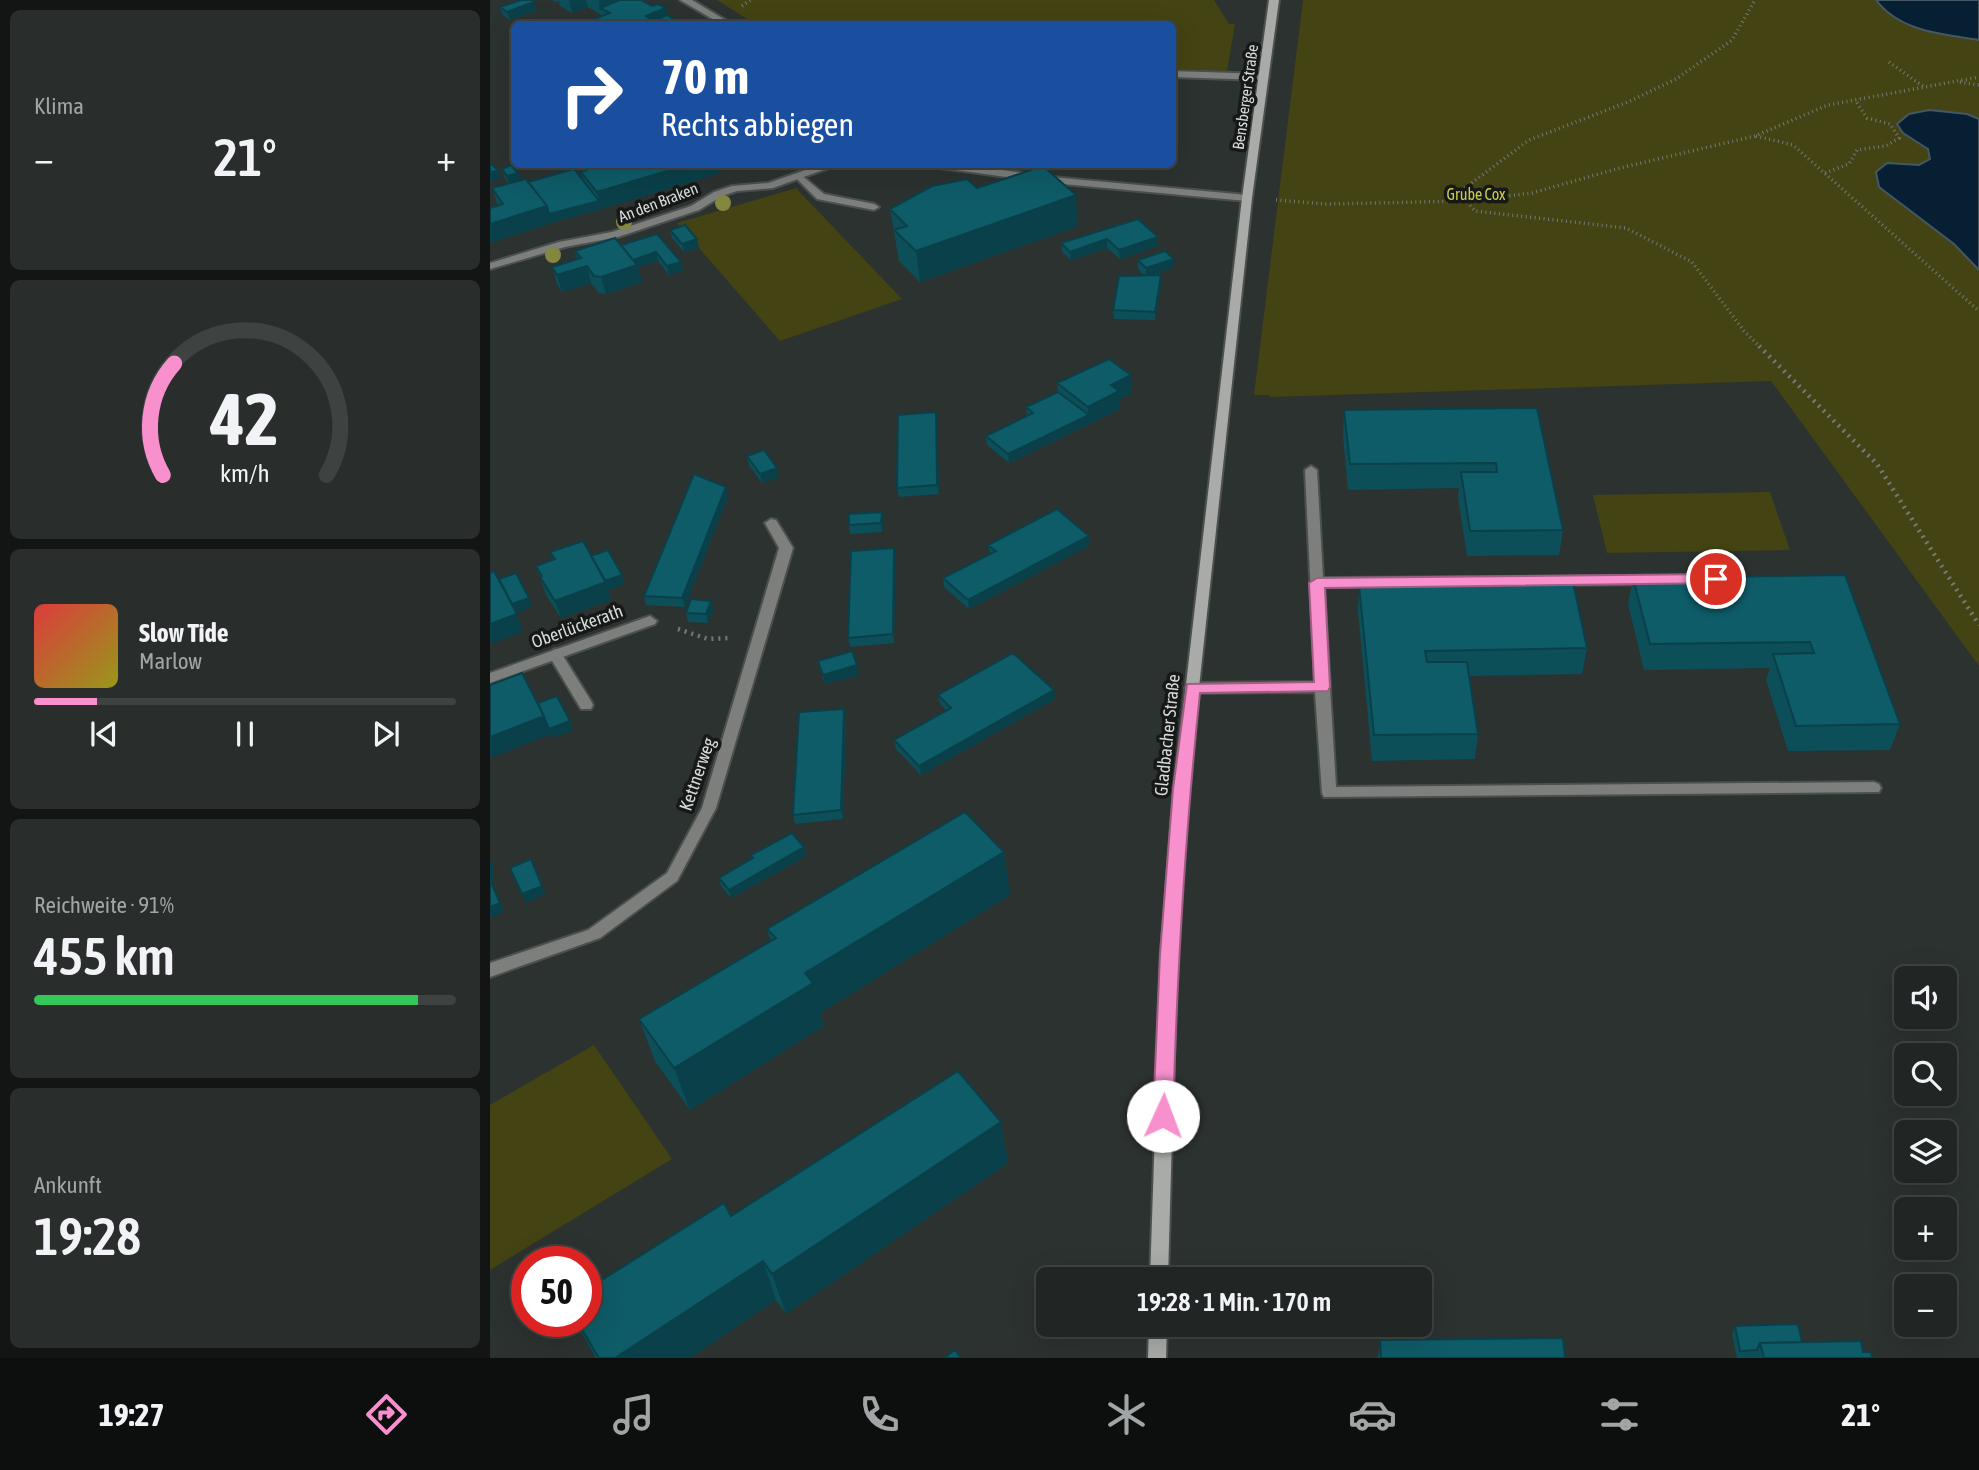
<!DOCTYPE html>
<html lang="de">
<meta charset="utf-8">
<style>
:root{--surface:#212624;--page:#292e2c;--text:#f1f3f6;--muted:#a2a5a6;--line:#3e4341;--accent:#f790cd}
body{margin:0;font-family:"Asap Condensed",sans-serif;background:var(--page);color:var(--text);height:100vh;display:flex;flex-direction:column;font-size:26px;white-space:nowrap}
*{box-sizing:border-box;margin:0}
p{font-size:23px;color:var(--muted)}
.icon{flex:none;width:38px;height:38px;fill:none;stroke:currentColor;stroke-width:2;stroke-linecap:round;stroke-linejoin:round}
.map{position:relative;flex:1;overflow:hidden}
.drawer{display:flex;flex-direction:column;gap:10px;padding:10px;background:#121514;width:490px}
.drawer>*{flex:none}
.top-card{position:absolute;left:21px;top:21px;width:665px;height:147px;border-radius:10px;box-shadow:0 7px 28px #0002,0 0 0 2px var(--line);background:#1a4fa0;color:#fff;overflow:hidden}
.tools{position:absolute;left:1404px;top:966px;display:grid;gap:14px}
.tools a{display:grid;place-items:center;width:63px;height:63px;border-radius:10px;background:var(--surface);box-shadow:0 7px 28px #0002,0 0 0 2px var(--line);font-size:35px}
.speed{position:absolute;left:21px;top:1246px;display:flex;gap:14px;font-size:35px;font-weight:700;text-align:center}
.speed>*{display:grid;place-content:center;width:91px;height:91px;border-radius:50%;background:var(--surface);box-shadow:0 7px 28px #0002,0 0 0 2px var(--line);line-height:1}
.speed .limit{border:10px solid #d22;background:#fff;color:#111}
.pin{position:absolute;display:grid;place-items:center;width:60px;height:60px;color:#fff;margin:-30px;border:4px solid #fff;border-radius:50%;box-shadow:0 2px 7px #0007}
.me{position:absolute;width:77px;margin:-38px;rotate:2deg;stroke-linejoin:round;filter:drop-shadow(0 0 5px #0008)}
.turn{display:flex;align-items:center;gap:24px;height:147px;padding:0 35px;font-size:32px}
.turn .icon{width:91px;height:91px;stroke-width:2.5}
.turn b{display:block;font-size:49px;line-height:60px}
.big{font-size:52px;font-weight:600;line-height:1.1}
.drawer .widget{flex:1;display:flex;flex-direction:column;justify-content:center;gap:10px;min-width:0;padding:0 24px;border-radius:10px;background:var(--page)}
.drawer .dial{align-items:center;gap:0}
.dial svg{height:182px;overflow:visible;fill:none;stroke:var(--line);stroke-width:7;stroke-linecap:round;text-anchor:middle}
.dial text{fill:var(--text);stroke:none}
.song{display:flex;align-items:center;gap:21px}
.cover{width:84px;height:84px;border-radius:10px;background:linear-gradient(135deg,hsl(0 70% 55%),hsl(60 70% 35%))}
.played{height:7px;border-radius:4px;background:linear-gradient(90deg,var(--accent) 15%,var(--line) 15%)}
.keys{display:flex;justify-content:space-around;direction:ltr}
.heat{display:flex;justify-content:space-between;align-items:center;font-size:38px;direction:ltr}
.charge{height:10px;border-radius:5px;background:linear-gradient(90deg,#34c759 91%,var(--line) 0)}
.trip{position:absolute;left:546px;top:1267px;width:396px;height:70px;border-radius:10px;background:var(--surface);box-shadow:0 7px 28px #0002,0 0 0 2px var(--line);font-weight:600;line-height:70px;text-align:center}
.dock{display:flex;height:112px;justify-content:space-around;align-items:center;background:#0d0f0e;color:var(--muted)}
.dock .icon{width:49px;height:49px}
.dock .on{color:var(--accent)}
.dock b{font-size:32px;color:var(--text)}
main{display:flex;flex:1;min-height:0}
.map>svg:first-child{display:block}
</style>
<main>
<section class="drawer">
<div class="widget"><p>Klima</p>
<div class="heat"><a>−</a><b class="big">21°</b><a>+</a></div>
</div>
<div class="widget dial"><svg viewBox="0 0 100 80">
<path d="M14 69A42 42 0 1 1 86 69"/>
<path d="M14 69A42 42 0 0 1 19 20" stroke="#f790cd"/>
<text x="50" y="56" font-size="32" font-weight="700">42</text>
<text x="50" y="72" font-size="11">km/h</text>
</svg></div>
<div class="widget">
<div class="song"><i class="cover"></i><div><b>Slow Tide</b><p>Marlow</p></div></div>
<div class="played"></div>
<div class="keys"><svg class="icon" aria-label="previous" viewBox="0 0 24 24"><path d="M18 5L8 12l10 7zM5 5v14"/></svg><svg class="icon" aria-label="pause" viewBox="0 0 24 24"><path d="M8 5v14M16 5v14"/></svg><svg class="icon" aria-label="next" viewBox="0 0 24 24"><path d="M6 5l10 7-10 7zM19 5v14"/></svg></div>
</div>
<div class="widget"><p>Reichweite · 91%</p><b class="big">455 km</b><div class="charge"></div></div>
<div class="widget"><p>Ankunft</p><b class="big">19:28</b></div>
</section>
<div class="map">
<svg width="1489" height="1358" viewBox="0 0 1489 1358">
<rect width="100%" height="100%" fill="#2c3230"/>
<path fill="#434313" d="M227 0H724L739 24H745L737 71 688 69 683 66 682 24H650L651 21 603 19 601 24H265Z
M813 0H1489V666L1281 381 780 397 779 395H764Z
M306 188 412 299 290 341 187 223Z
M1280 492 1300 550 1117 553 1103 495Z
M104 1045 182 1159 0 1270V1105Z"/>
<path fill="#061f32" stroke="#455764" stroke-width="2" d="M1386 0H1489V40C1453 34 1410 32 1386 0Z
M1439 110 1477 114 1489 119V270L1464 244 1389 187 1386 172 1397 163 1429 165 1440 159 1438 149 1413 133 1407 124 1419 114Z"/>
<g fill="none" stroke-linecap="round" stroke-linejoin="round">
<defs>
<path id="lane" d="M682 71 774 74 779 77 774 80 682 77Z
M310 174 334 194 384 204 389 207 384 210 327 199 305 177Z
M821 466 827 470 833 578 1159 576 1166 580 1159 584 834 587 846 787 1384 782 1389 784 1391 788 1389 792 834 797 832 793 825 692 702 693 695 688 702 683 825 682 815 470Z
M65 649 70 651 101 701 103 705 101 709H91L58 654Z"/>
<path id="street" d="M190 0H202L242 24H231Z
M333 164H350L283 188 247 191 232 196 209 210 128 237 75 247 0 269V263L69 242 122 232 201 206 224 192 242 186 278 183Z
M438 164H470L562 177 757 195 762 198 757 201 562 183 443 167Z
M281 519 286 520 303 548 226 808 187 881 110 938 0 977V963L98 930 177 873 212 808 289 548 275 523Z
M160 616 167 621 165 624 0 683V673Z"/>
<path id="secondary" d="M779 0H789L762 198 698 789 687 954 678 1279H660L671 954 684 789 752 198Z
M659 1325H677L676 1358H658Z"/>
</defs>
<use href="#lane" stroke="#4b504f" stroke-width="4"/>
<use href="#street" stroke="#4b504f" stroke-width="4"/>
<use href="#secondary" stroke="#4b504f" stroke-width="4"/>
<path stroke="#757a78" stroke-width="3.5" stroke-dasharray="1 3.5" stroke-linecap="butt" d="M252 6 260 0
M1399 62 1434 87
M1470 82 1489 85
M1266 136 1303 145 1489 311
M1335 173 1359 164 1367 150 1396 146 1409 138 1400 124 1377 118 1365 100
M960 199 1039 140 1138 102 1186 79 1242 40 1265 0
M786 200 836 204 976 201 1042 193 1130 168 1265 136 1338 105 1489 77
M977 202 985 211 1136 228 1202 262 1254 331 1270 347"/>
<path stroke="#757a78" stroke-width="4.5" stroke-dasharray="2 5" stroke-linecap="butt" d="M1269 346 1387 464 1489 625
M188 629 218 639 240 638"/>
<use href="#lane" fill="#7d7f7c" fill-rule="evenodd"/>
<use href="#street" fill="#7d7f7c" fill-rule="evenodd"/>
<use href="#secondary" fill="#a8aba7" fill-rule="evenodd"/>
</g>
<g fill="#84873f">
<circle cx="233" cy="203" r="8"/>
<circle cx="134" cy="222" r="8"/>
<circle cx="63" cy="255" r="8"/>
</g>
<path fill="#0c4f59" d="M62 0H151L191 24H96L95 23 113 16 98 7 82 13 70 6 69 1 66 2Z
M44 2 47 10 20 20 13 15 10 7Z
M107 164H228L230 173 111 209 61 223 0 243V208L8 206 2 188 19 184 14 177 12 169 28 173 30 180 38 182 93 180 91 172 107 167Z
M487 188 588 226 430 282 409 261 400 209Z
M648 219 668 237V246L630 259 617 248 581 260 572 252 571 243Z
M180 230 207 239 209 247 194 252 182 238Z
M167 234 191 262 193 270 179 275 168 261 148 267 152 282 116 294 109 293 101 283 72 292 67 284 62 267 87 259 85 251 131 245Z
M684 259V267L660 276 671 284 665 320 624 319 623 310 655 276 648 269V260Z
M567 383 642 393 629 399 630 409 519 463 497 445 496 436 537 416 536 407 568 392Z
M1047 408 1073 530 1069 555 977 556 968 498 969 488 858 490 853 436 854 410Z
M447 421 449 494 409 497 407 488Z
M257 456 289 477 272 483 259 465Z
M238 496 195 607 156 605 154 596Z
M394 521 392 532 360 534 359 525Z
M599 536 600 545 479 609 454 587 453 578 500 554 498 545Z
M404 548 405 557 404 643 360 647 358 638Z
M60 552 101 556 134 584 118 590 121 600 71 618 56 595 46 566 63 560Z
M1355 575 1410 724 1400 750 1298 751 1276 680 1280 668 1154 670 1138 604 1143 578Z
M869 585 1097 648 1092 674 979 676 988 734 985 759 882 761 868 611Z
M221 601 223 610 218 623 198 622 196 613Z
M328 661 369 675 335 684 330 670Z
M448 695 565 699 431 775 406 749 404 740 456 710 450 704Z
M356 718 353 819 305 824 303 815Z
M314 847 316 856 241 898 231 886 229 878 262 859 261 855Z
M514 852 520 895 330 1013 334 1026 200 1110 165 1061 149 1019 281 941 277 929Z
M511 1122 518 1163 296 1314 286 1300 200 1358H106L85 1321H96L241 1216Z
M1245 1326 1312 1342 1373 1352 1382 1358H1247L1242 1334Z
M890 1340 1075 1358H888Z"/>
<path fill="#0a4049" d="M79 0H96L98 7 82 13Z
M109 0H144L110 8Z
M44 2 47 10 20 20 17 12Z
M176 8 178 16 158 24 156 16Z
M200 164H203L207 180 111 209 61 223 59 214 109 201 107 192Z
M228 165 230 173 207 180 205 172Z
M8 170 11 178 0 182V173Z
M28 173 30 181 19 184 17 176Z
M586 195 588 226 430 282 426 251Z
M57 206 61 223 0 243V224Z
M668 237V246L630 259 629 250Z
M207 239 209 247 194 252 192 244Z
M617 239V248L581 260 580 252Z
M166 252 168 261 148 267 152 282 116 294 111 277 140 261Z
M684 259V267L656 277V268Z
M191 262 193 270 179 275 177 266Z
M97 266 101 283 72 292 67 275Z
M671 275V284L665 320V312Z
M641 375 642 393 629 399 630 409 599 424 598 407 621 385Z
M446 412 447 421 449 494 447 485Z
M599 415V424L519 463 518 454Z
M287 468 289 477 272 483 270 474Z
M236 487 238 496 195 607 192 598Z
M392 512 394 521 392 532 391 523Z
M599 536 600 545 479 609 478 600Z
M404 548 405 557 404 643 403 634Z
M132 575 134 584 118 590 121 600 71 618 65 601Z
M39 598 42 607 24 614 21 605Z
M221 601 223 610 218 623 216 614Z
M27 614 33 632 0 644V624Z
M367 665 369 675 335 684 333 675Z
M564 690 565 699 431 775 429 766Z
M354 709 356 718 353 819 351 810Z
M54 716 61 734 0 758V737Z
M80 721 83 730 63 738 59 729Z
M314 847 316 856 241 898 239 890Z
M514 852 520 895 330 1013 334 1026 200 1110 184 1068 315 973Z
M0 858 3 865 4 888 0 880Z
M52 886 56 894 36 903 32 894Z
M10 903 14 912 0 918V907Z
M511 1122 518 1163 296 1314 282 1274Z
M273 1261 286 1300 200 1358H125Z"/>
<path fill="#0e5c68" stroke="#0a4049" stroke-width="2" d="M31 0H42L44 2 17 12 10 7Z
M130 0H151L162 6 168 4 176 8 156 16 163 21 177 15 191 24H98L95 23 120 13 110 8Z
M0 163 8 170 0 173Z
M112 164H200L107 192 91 172Z
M203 164H228V165L205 172Z
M21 165 28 173 17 176 12 169Z
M553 166 586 195 426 251 404 230 417 226 400 209 442 186 477 179 487 188Z
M84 169 109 201 59 214 57 206 38 182Z
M36 179 57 206 0 224V208L13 204 2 188Z
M648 219 668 237 629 250 617 239 580 252 571 243Z
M195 225 207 239 192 244 180 230Z
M167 234 191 262 177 266 166 252 143 260 131 245Z
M125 238 147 265 111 277 104 276 97 266 67 275 62 267 91 258 85 251Z
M675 251 684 259 656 268 648 260Z
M671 275 665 312 623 310 629 276Z
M619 359 641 375 621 385 629 391 598 407 567 383Z
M568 392 599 415 518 454 496 436 543 413 536 407Z
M1047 408 1073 530 980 531 971 472H1007L1006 463 860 464 854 410Z
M446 412 447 485 407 488 408 415Z
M274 450 287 468 270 474 257 456Z
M204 474 236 487 192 598 154 596Z
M567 509 599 536 478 600 453 578 506 551 498 545Z
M392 512 391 523 359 525V514Z
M93 541 116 582 65 601 50 577 52 576 46 566 65 559 60 552Z
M404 548 403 634 358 638 361 551Z
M118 550 132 575 115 581 101 556Z
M4 571 27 614 0 624V573Z
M26 573 39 598 22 604 9 579Z
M1355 575 1410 724 1306 726 1283 654 1324 653 1320 642 1160 644 1143 578Z
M1083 582 1097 648 935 651 937 662H977L988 734 884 735 869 585Z
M201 599 221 601 216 614 196 613Z
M362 651 367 665 333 675 328 661Z
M523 653 564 690 429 766 404 740 461 708 448 695Z
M32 673 54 716 0 737V685Z
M67 696 80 721 59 729 48 703Z
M354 709 351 810 303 815 309 712Z
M475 812 514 852 315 973 323 983 184 1068 149 1019 286 938 277 929Z
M302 833 314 847 239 890 229 878 263 858 261 855Z
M41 859 52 886 32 894 20 868Z
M0 880 10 903 0 907Z
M468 1071 511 1122 282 1274 273 1261 125 1358H109L87 1321H96V1290L234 1203 241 1216Z
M1308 1324 1312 1342 1270 1343 1267 1350 1250 1351 1245 1326Z
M1073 1338 1075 1358H891L890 1340Z
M1371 1341 1373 1352H1381L1382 1358H1274L1270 1343Z
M465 1350 471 1358H454Z"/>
<path fill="#f790cd" stroke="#a15e85" stroke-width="2" d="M1226 574 1231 576 1233 579 1231 583 835 588 840 687 838 691 710 693C695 834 687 974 683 1116L680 1122 673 1124 666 1122 663 1116 670 954 683 789 697 684 824 682 819 583 827 578Z"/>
<g text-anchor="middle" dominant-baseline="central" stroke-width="7" stroke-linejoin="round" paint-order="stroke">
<g font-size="16" fill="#d7dbda" stroke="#161918">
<text transform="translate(755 97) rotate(-82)">Bensberger Straße</text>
<text transform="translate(168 202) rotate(-21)">An den Braken</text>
</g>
<g font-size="16" fill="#cccd4b" stroke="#161918">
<text x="986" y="194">Grube Cox</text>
</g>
<g font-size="18" fill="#d7dbda" stroke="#161918">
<text transform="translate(87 626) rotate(-20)">Oberlückerath</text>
<text transform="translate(677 735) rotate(-84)">Gladbacher Straße</text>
<text transform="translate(207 774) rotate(-71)">Kettnerweg</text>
</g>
</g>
</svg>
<div class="tools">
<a><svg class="icon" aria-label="sound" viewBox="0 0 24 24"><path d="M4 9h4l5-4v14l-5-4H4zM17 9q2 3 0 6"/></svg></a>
<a><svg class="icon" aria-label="search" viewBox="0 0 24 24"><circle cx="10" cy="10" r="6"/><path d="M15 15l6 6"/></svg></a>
<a><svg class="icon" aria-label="layers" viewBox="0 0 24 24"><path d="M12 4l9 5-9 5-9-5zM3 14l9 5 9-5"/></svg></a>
<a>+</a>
<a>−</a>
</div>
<div class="speed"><div class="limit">50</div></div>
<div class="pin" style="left:1226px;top:579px;background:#d93025"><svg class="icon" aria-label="arrive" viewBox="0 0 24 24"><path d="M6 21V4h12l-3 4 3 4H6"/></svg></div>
<svg class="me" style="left:673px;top:1116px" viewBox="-20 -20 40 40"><circle r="19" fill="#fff"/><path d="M0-13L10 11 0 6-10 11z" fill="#f790cd"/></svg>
<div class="trip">19:28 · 1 Min. · 170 m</div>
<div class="top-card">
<div class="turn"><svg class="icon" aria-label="right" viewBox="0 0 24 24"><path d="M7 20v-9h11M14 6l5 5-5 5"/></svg><div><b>70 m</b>Rechts abbiegen</div></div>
</div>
</div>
</main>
<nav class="dock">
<b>19:27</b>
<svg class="icon on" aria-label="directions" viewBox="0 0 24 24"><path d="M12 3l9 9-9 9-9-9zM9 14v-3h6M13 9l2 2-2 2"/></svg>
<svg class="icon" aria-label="music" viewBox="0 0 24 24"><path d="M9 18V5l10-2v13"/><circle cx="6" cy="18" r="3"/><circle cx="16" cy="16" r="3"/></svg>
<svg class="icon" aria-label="phone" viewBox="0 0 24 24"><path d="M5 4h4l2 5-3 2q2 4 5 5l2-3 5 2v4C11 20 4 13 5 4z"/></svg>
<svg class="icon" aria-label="climate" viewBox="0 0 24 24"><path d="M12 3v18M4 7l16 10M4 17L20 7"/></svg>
<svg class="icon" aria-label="car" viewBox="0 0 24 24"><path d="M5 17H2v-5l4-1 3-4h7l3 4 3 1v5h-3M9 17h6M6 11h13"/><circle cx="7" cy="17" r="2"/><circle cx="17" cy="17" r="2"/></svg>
<svg class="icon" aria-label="filters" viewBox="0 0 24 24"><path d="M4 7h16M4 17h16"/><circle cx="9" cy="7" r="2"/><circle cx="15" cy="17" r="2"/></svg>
<b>21°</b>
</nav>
